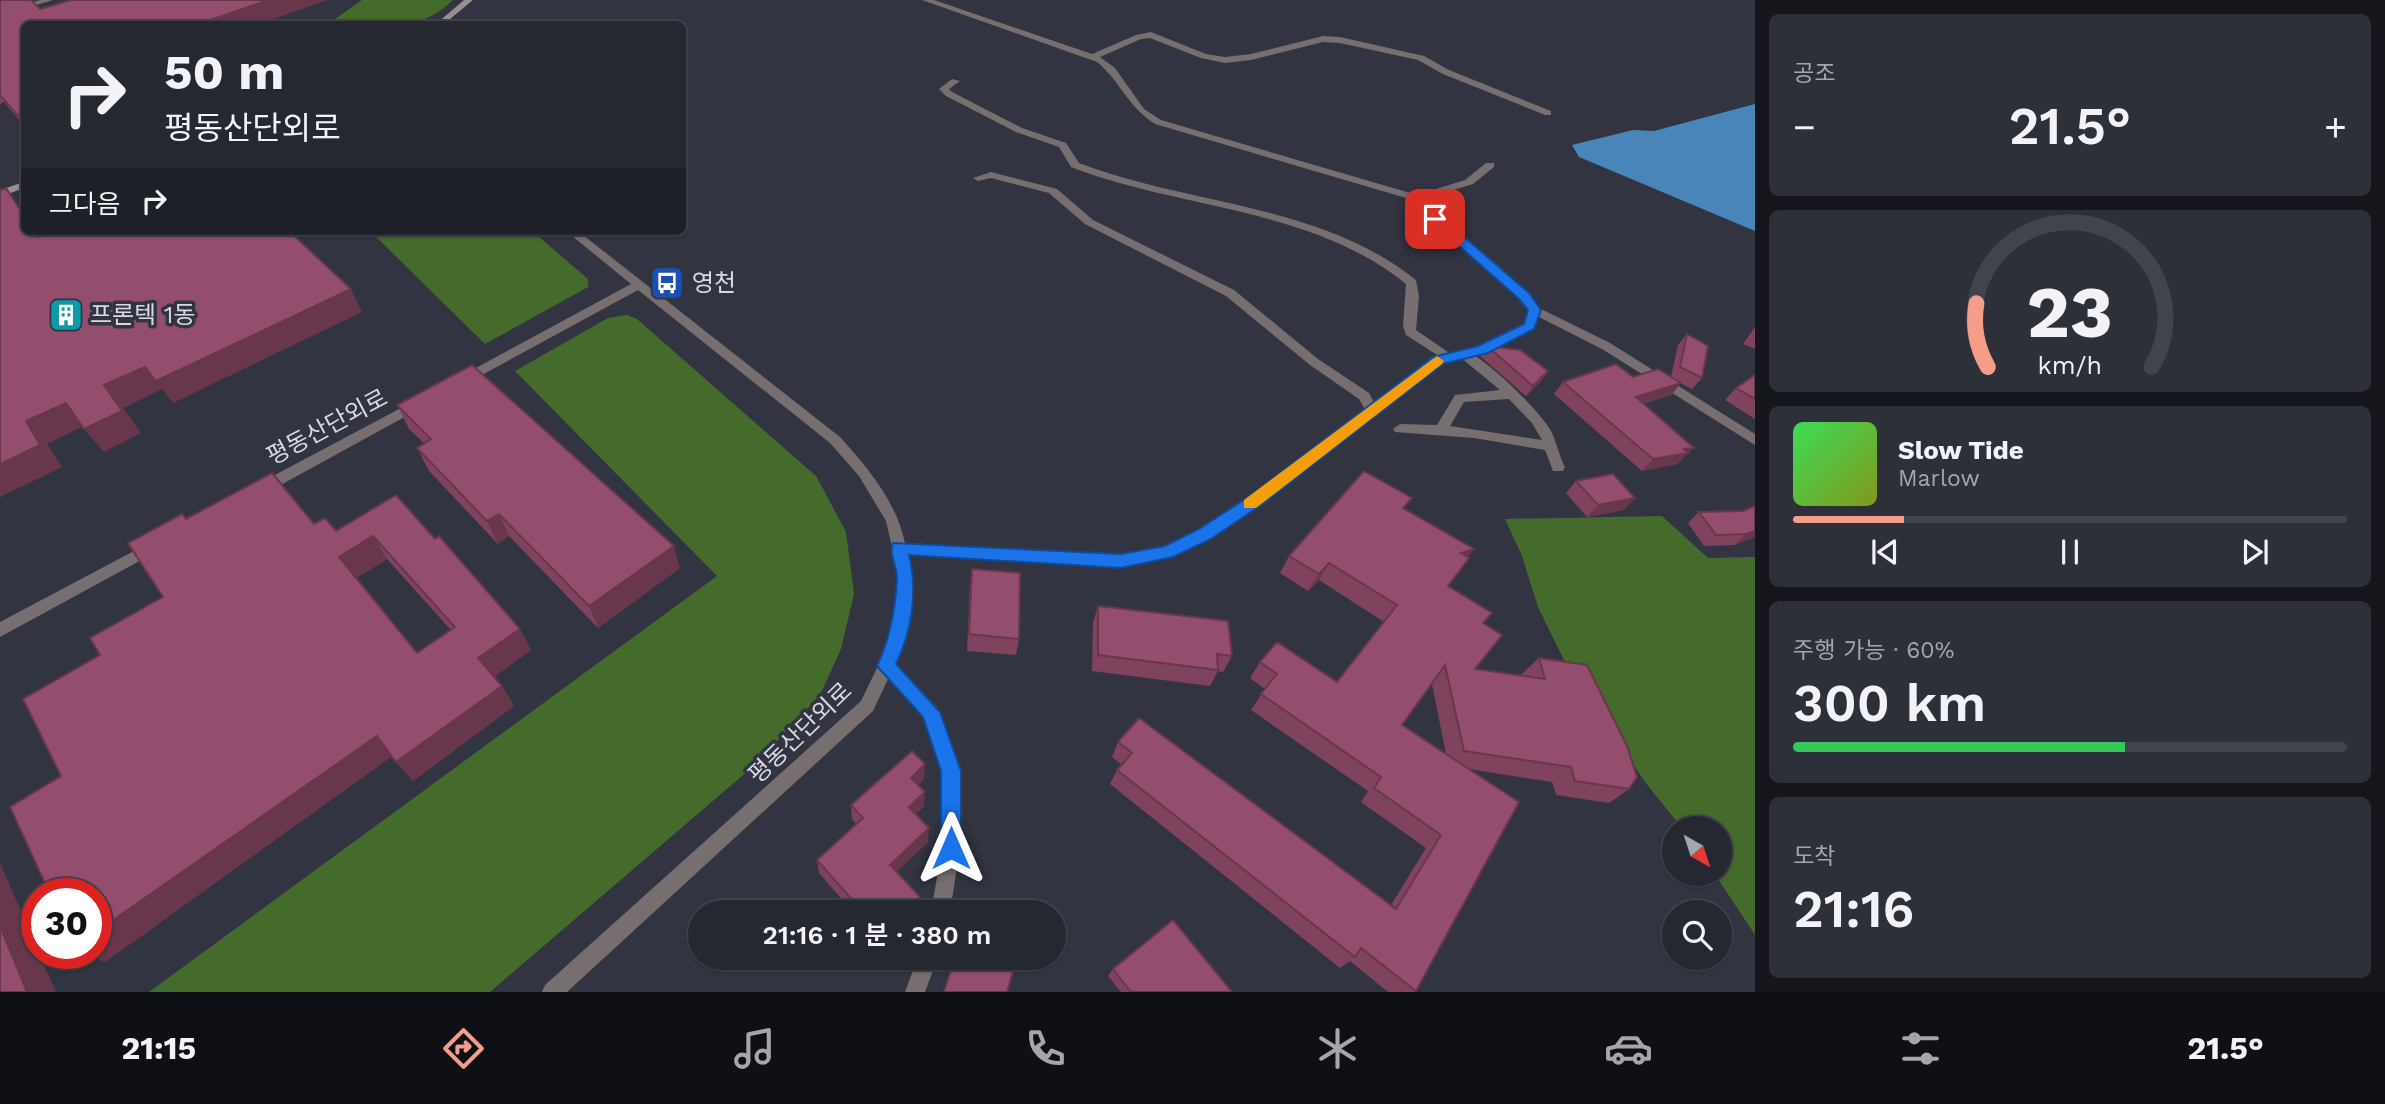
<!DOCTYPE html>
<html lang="ko">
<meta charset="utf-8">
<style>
:root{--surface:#262831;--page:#2e3039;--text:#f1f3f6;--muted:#a4a6ab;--line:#42444d;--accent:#f49d8b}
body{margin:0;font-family:"Work Sans","Noto Sans KR",sans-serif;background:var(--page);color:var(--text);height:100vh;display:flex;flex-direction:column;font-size:26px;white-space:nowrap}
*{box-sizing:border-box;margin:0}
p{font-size:23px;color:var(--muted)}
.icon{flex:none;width:38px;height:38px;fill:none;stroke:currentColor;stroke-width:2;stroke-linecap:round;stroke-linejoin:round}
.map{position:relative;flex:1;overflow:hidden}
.drawer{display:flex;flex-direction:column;gap:14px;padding:14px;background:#15161b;width:630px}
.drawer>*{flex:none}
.guide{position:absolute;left:21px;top:21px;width:665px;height:214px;border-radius:10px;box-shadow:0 2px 5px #0004,0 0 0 2px var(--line);background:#262831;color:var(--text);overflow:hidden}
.needle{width:46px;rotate:141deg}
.fabs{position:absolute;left:1662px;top:816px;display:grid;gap:14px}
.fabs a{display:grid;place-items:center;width:70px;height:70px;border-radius:50%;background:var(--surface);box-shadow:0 2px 5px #0004,0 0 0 2px var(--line);font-size:35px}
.speed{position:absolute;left:21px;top:878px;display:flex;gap:14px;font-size:35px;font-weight:700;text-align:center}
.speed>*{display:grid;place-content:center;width:91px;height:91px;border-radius:50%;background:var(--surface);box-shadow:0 2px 5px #0004,0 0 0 2px var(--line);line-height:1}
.speed .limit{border:10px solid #d22;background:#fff;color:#111}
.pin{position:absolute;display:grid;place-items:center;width:60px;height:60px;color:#fff;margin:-30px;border-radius:14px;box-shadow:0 4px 10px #0006}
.me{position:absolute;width:77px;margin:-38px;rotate:0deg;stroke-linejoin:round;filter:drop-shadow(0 0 5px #0008)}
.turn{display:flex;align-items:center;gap:24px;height:147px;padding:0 28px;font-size:32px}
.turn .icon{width:91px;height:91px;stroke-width:2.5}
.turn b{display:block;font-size:49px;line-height:60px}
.then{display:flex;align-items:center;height:66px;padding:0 28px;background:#0003;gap:14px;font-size:26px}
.big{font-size:52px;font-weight:600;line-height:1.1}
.drawer .tile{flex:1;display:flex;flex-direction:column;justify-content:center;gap:10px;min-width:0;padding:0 24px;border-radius:10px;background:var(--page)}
.drawer .dial{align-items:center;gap:0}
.dial svg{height:182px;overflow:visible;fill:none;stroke:var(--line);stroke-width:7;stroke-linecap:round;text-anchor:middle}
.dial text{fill:var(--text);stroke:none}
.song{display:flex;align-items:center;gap:21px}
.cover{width:84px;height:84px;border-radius:10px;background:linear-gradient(135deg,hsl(130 70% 55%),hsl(70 70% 35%))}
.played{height:7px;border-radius:4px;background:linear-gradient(90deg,var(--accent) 20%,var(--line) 20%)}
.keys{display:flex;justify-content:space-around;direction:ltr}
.heat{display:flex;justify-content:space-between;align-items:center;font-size:38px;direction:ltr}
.charge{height:10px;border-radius:5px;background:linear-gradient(90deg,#34c759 60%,var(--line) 0)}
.trip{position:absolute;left:688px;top:900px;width:378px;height:70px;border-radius:35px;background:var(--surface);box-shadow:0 2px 5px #0004,0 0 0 2px var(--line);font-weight:600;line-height:70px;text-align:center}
.dock{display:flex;height:112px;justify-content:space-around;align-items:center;background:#0f1014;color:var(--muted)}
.dock .icon{width:49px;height:49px}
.dock .active{color:var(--accent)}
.dock b{font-size:32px;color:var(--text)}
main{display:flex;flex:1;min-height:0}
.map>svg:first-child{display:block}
</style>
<main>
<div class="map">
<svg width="1755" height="992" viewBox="0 0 1755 992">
<rect width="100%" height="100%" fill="#323541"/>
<path fill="#456b2c" d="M362 0H453C417 35 376 25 328 24Z
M370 231H532L588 279V287L485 344Z
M627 315 637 319 816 476 846 532 854 594 841 649 820 695 756 764 490 992H149L717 576 515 371 608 318Z
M1662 516 1708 558 1755 557V935L1714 873H1720V828H1682L1645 782 1564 660 1538 607 1522 556 1505 519Z"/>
<path fill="#4985b8" d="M1755 104V231L1579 157 1572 145 1633 130 1654 131Z"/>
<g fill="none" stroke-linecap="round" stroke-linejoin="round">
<path fill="#766e6f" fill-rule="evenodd" d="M40 0H53L0 16V11Z
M952 79 960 81 949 89 952 92 1022 128 1066 143 1079 163C1191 206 1319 203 1416 280L1419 296 1416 330 1455 357 1453 360H1445L1406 335 1403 326 1406 284C1311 207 1182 210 1071 167L1059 147 1016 132 946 96 939 89Z
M991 172 1057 189 1093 220 1234 290 1318 359 1369 393 1379 412 1378 415H1368L1359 399 1310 365 1226 296 1085 224 1049 193 991 178 978 181 973 178Z
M1535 306 1610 343 1755 434V445L1602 349 1531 313V307Z
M1464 350C1486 358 1539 410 1551 431 1557 443 1559 456 1565 467L1563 471H1553L1545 450 1474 438 1395 432 1393 429 1400 424 1437 425 1455 395 1500 390 1460 357 1458 354 1460 351ZM1509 399 1532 423 1542 440 1450 426 1464 402Z"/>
<path fill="#766e6f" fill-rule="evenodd" d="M922 0H934L1092 54 1136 35 1151 32 1206 54 1225 57 1251 54 1323 36 1340 37 1424 56 1449 70 1551 111V115H1545L1443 74 1418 60 1340 43 1323 42 1251 60 1225 63 1201 58 1150 38 1141 39 1100 57 1115 68 1144 109 1161 120 1417 195 1465 180 1486 163H1494V167L1473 184 1424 199C1458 239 1511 267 1541 310L1536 326 1487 352 1442 363 1264 502 1210 538 1172 556 1121 567 908 554 913 577 906 641 895 664 937 707 960 771V848L950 912H931L942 848V771L924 716 888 679 873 711 567 992H542L545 985 861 701 890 641 899 577 886 521 859 476 830 443 638 290 469 382H461L459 379 461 376 631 284 566 231H578L840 437C868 468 896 501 905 543L1121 555 1164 547 1200 530 1254 494 1434 357 1479 346 1525 324 1529 310 1520 299 1431 221 1413 200 1155 124C1127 106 1121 82 1097 62Z
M416 400 422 405 421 408 266 493H256L254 489 256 485Z
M151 542 156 544 158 548 156 552 0 637V622Z
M918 957H938L925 992H905Z"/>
<path fill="#998d8e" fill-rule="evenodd" d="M464 0H473L444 24H436Z
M24 182V188L0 197V190Z"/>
</g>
<path fill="#7f435e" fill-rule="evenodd" d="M0 0 40 9 71 0H327L258 24H24V126L4 102 0 104Z
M1755 327V349L1743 344Z
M1687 334 1702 378 1692 389 1680 383H1681L1671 395 1643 404 1683 459 1677 464 1642 471 1554 394 1563 382 1633 377H1671L1678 345Z
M1487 346 1548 371 1541 381 1526 396 1480 356Z
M1755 375V419L1725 400 1736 388Z
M397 405 680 568 598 628 509 536 498 544 429 471 417 448 424 443 409 429Z
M1576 481 1624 510 1587 517 1566 493Z
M396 495 531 650 494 677 502 686 514 706 413 781 392 756 105 962 87 954H96L61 776 100 655 163 597 187 519 314 524 336 531ZM387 559 451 630 417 653 356 578Z
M1755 506V537L1734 545 1704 546 1688 523 1699 512 1743 511Z
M1404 509 1468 558 1448 586 1483 623 1475 669 1523 676 1522 674 1539 658 1629 789 1609 803 1556 795 1552 782 1468 769 1416 991 1413 992H1388L1350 961 1340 968 1110 784 1117 770 1121 764 1112 757 1118 742 1391 905 1426 848 1361 802 1368 791 1251 710 1265 689 1250 678 1260 662 1337 682 1384 622 1319 580 1308 591 1280 573 1289 556ZM1432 684 1446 754 1402 725Z
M972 569 1019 639 1016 655 967 651 970 586Z
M1098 606 1232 656 1223 672 1218 671 1210 686 1092 671 1093 623Z
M924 779 918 785 924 806 916 814 928 842 896 871 920 897 919 909 916 912H853L819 873 817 860 856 824 852 819 851 805Z
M1113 969 1232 992H1121L1108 976Z"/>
<path fill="#68374c" d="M269 0H327L258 24H216L213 19Z
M24 114V125L18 116Z
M282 231H307L287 239Z
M351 289 362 312 173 403 156 381Z
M145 367 162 389 123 408 141 433 104 452 84 429 104 385Z
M1548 371 1541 381 1526 396 1533 386Z
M1681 383 1671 395 1626 409 1636 397Z
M66 403 86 425 47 444 62 467 0 497V464L26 421Z
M1694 448 1677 464 1642 471 1653 459Z
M1635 498 1624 510 1587 517 1598 505Z
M499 514 509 536 498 544 487 521Z
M1755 531V537L1734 545 1747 534Z
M373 536 387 559 355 579 339 557Z
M674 546 680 568 598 628 589 606Z
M1474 549 1461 567V553Z
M1329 563 1319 580 1308 591 1319 574Z
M520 629 531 650 491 679 478 658Z
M502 686 514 706 413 781 396 762Z
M377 736 394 755 105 962 87 954H96V932Z
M925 764 924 779 910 792 911 778Z
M925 792 924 806 908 821 909 807Z
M929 828 928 842 890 878V865Z
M0 863 37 948V954H39L56 992H27L0 926Z
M920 897 919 909 916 912H905Z"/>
<path fill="#944e6d" stroke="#68374c" stroke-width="2" fill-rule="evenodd" d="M0 0H31L40 9 71 0H269L213 19 220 24H24V114L18 116 0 95Z
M6 188 24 216V231H35L39 237 56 231H289L351 289 156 381 145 367 104 385 122 411 84 429 66 403 26 421 40 445 0 464V190Z
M1687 334 1708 346 1702 378 1680 367Z
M1487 346 1520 350 1548 371 1533 386Z
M1616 364 1633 377 1658 369 1681 383 1636 397 1694 448 1684 449 1688 453 1653 459 1563 382Z
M472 365 674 546 589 606 499 514 487 521 417 448 431 439 397 405Z
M1755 375V399L1736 388Z
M1364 471 1412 498 1403 508 1474 549 1461 553 1469 558 1448 586 1492 613 1483 623 1502 635 1475 669 1545 679 1539 658 1587 665 1627 746 1637 777 1629 789 1575 781 1571 767 1464 751 1445 665 1402 725 1519 802 1416 991 1361 948 1355 957 1117 770 1132 753 1118 742 1139 718 1396 909 1441 835 1374 788 1381 777 1261 694 1277 674 1260 662 1277 642 1337 682 1397 605 1329 563 1319 574 1289 556Z
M272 473 314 524 325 518 336 531 396 495 435 539 439 536 520 629 478 658 502 686 396 762 377 736 96 932V894H50L10 807 61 776 23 699 100 655 90 638 163 597 128 543 182 514 186 519ZM373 536 455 627 417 653 339 557Z
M1613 474 1635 498 1598 505 1576 481Z
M1755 506V531L1747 534 1716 535 1699 512 1743 511Z
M972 569 1020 573 1019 639 969 634Z
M1098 606 1228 621 1232 656 1217 654 1218 670 1098 655Z
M912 751 925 764 911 778 925 792 909 807 929 828 890 865 920 897 905 912H863L817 860 863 818 851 805Z
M1173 920 1232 992H1131L1113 969Z
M0 926 27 992H0Z
M955 957H1008L1016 961 1007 992H944Z"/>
<path fill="#1a73e8" stroke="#114b97" stroke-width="2" d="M1431 216H1440L1529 293 1541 310 1534 329 1488 353 1443 364 1264 503 1211 539 1173 557 1121 568 909 555C918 591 912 631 896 664L940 712 961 771V848L958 856 951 859 944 856 941 848V771L923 717 877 666C890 639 895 611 897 580 898 568 888 554 893 543L1121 554 1165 546 1199 529 1253 494 1433 357 1478 346 1524 324 1528 310 1519 299 1431 221Z"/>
<path fill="#f59e0b" d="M1437 356 1444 361 1442 364 1256 508H1244V500Z"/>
<defs>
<symbol id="bus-square" viewBox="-11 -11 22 22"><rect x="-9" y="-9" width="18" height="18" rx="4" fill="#1a4fb4" stroke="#323541"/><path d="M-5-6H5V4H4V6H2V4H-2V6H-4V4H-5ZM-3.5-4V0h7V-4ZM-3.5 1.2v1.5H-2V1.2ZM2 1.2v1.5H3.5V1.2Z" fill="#fff"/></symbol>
<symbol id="building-square" viewBox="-11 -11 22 22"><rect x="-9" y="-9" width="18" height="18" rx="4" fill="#0f9aa8" stroke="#323541"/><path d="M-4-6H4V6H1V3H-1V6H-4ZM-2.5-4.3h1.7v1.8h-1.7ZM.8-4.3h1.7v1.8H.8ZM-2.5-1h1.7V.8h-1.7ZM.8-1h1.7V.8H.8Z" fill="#fff"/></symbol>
</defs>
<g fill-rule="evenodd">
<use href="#bus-square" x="648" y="264" width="38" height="38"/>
<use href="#building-square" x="47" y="296" width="38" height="38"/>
</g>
<g text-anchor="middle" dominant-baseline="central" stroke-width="7" stroke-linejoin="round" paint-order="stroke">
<g font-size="24" fill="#d8dae1" stroke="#323541" text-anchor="start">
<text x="692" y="283">영천</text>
<text x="90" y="315">프론텍 1동</text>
</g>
<g font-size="24" fill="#d8dae1" stroke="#323541">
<text transform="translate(327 427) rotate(-28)">평동산단외로</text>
<text transform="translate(800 733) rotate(-44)">평동산단외로</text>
</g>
</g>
</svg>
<div class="fabs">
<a><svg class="needle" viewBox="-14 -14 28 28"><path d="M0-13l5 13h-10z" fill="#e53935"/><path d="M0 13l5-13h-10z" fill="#a4a6ab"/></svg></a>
<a><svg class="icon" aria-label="search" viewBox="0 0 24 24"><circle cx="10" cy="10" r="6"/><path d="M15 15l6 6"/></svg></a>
</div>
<div class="speed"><div class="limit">30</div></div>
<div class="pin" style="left:1435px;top:219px;background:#d93025"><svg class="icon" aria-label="arrive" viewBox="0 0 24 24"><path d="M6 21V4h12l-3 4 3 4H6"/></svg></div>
<svg class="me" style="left:951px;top:848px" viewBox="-20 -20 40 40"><path d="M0-17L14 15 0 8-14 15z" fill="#1a73e8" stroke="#fff" stroke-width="4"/></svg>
<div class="trip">21:16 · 1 분 · 380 m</div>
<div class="guide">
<div class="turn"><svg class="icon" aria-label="right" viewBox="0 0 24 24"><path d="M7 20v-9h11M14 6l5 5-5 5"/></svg><div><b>50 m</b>평동산단외로</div></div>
<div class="then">그다음<svg class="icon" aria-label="right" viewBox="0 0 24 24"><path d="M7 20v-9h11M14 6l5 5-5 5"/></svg></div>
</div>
</div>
<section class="drawer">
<div class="tile"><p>공조</p>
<div class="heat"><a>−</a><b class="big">21.5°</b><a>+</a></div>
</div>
<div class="tile dial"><svg viewBox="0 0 100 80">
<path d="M14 69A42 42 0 1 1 86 69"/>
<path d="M14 69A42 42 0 0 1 9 41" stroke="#f49d8b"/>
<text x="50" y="56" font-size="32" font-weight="700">23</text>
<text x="50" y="72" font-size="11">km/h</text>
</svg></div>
<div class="tile">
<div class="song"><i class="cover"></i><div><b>Slow Tide</b><p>Marlow</p></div></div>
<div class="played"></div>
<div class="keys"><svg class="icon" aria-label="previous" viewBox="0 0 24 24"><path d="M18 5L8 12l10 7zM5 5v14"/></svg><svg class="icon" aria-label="pause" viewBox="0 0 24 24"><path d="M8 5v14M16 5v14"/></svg><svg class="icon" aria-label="next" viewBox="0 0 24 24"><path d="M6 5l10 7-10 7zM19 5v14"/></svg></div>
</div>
<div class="tile"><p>주행 가능 · 60%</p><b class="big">300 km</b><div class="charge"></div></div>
<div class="tile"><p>도착</p><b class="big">21:16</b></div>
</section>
</main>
<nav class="dock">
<b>21:15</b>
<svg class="icon active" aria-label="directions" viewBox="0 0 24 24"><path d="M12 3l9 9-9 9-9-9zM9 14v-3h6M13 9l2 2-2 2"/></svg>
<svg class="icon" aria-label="music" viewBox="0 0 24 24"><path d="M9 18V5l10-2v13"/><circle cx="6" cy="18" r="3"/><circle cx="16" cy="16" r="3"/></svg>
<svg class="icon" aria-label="phone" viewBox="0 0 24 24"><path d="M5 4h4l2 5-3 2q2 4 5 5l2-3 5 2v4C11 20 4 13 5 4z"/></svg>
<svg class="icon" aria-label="climate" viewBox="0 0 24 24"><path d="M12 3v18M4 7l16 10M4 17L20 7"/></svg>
<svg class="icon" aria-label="car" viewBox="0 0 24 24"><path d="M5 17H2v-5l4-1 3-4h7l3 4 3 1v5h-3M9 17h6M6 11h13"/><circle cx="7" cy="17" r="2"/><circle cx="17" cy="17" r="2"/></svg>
<svg class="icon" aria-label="filters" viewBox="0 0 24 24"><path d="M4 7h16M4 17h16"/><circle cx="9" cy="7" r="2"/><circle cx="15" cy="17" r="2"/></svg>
<b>21.5°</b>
</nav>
